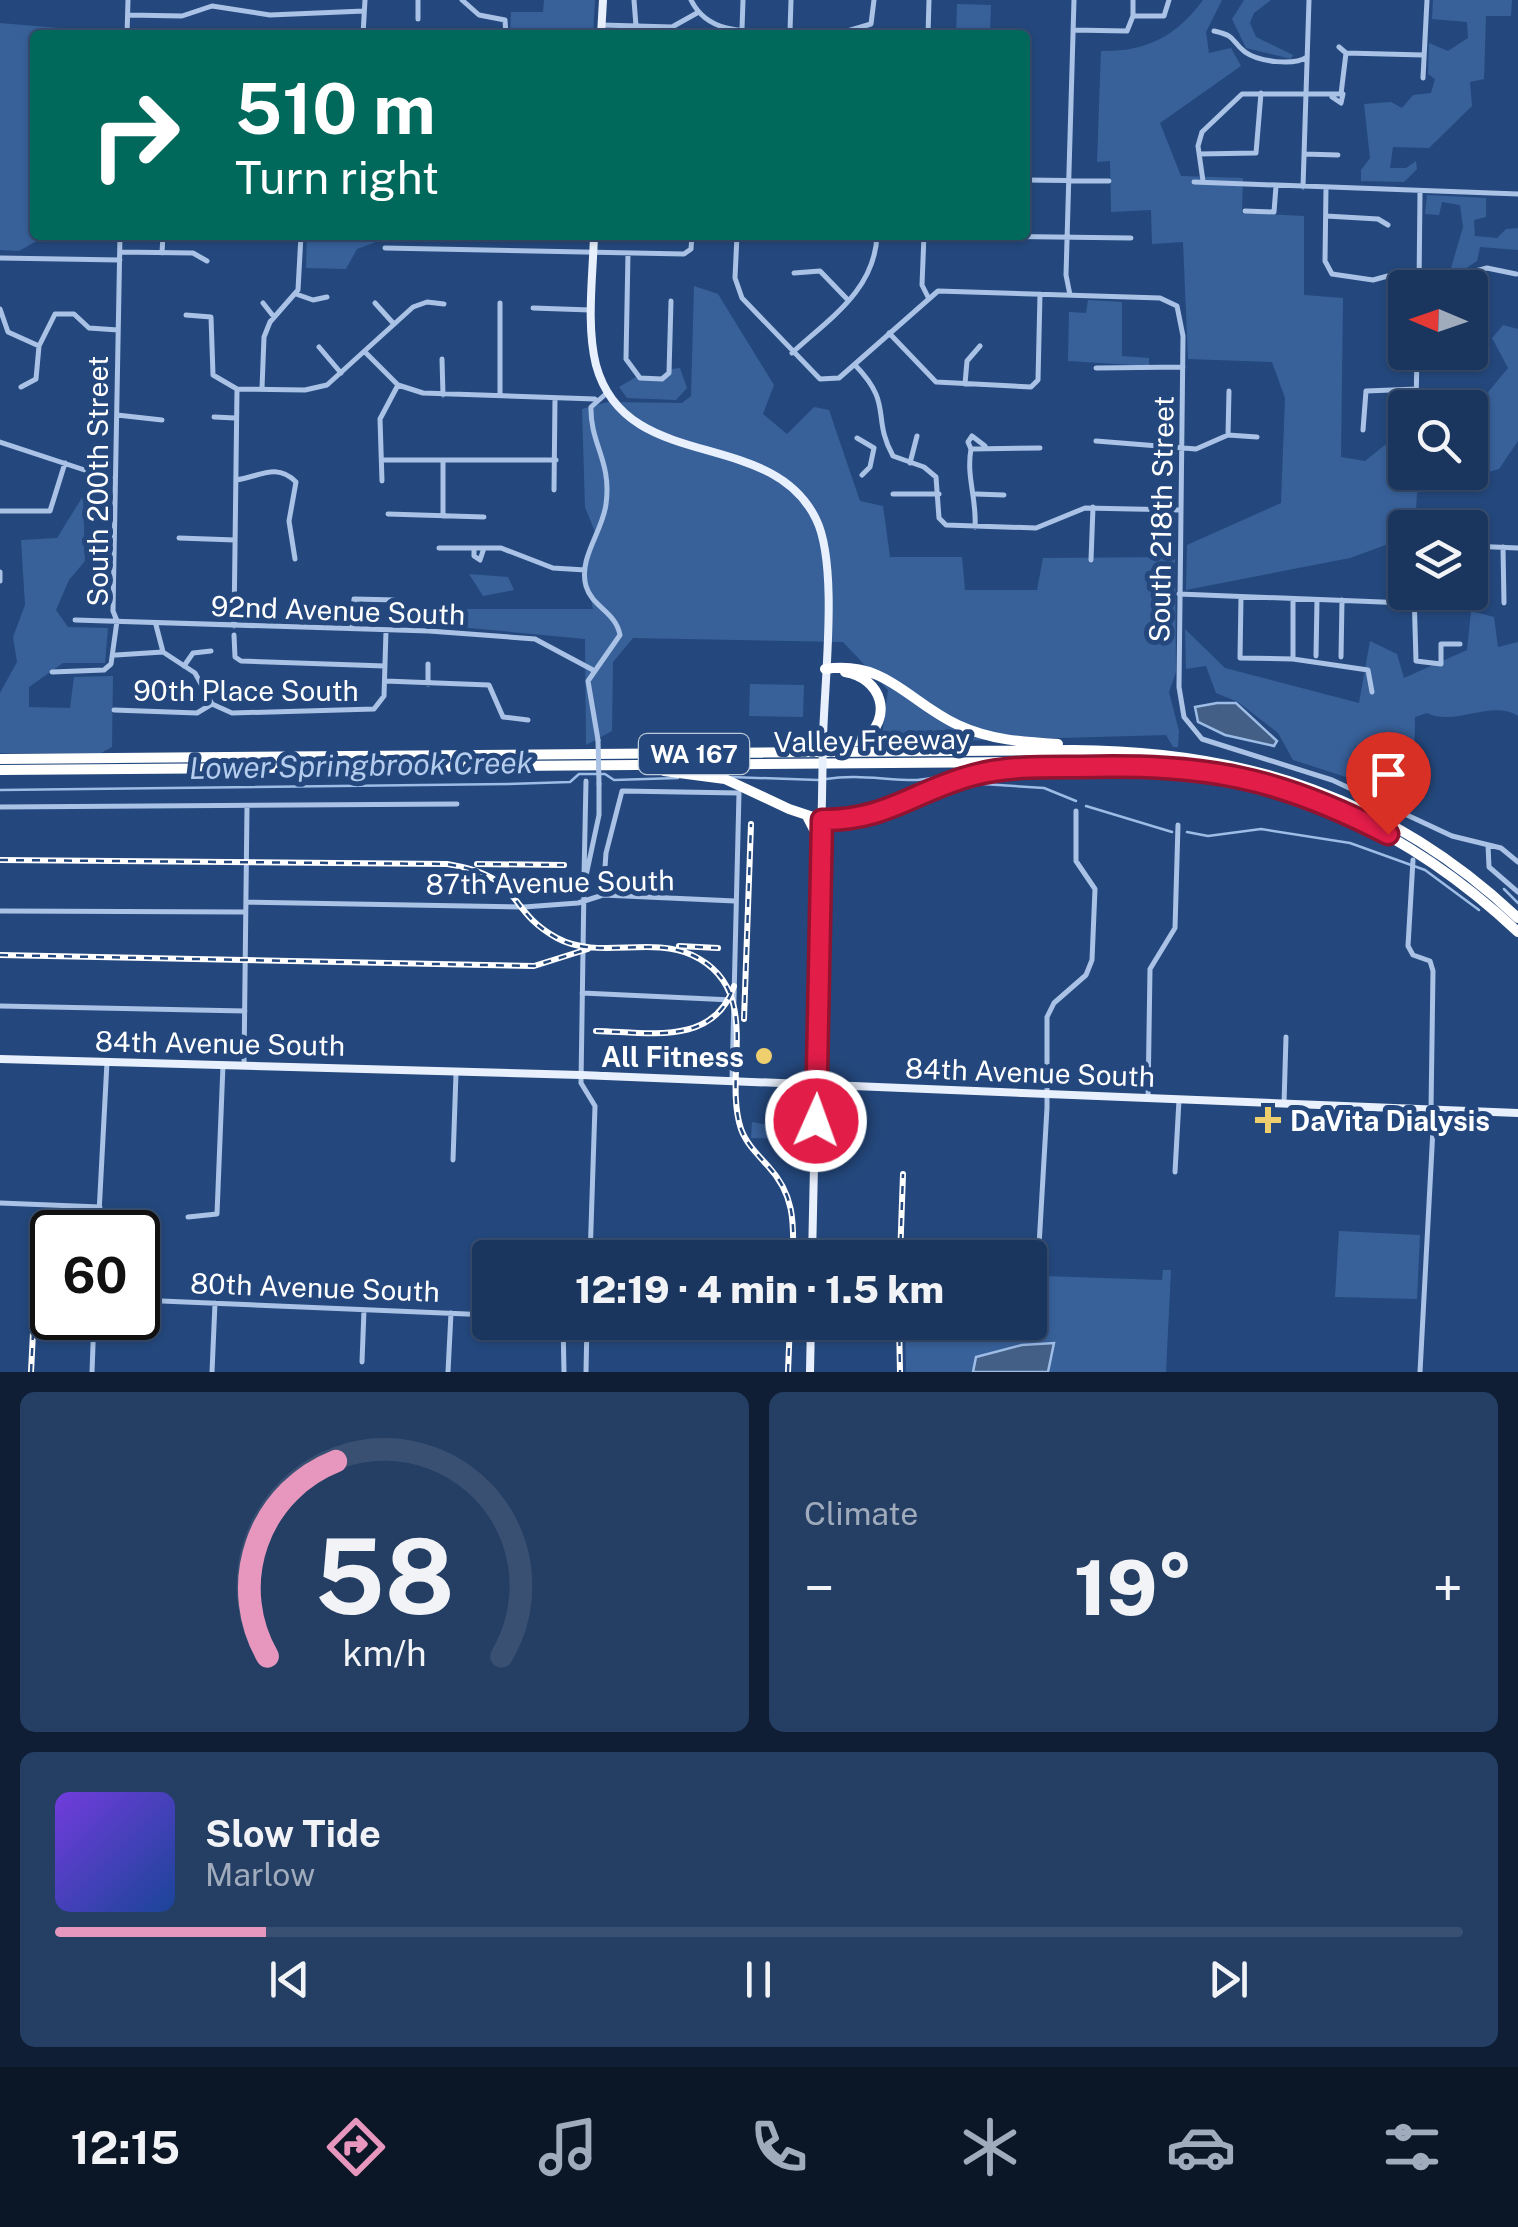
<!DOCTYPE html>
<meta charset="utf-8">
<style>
:root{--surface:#1b365e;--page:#243e64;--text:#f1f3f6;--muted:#a0abbc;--line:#395073;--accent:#e797bd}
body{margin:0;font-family:"Public Sans",sans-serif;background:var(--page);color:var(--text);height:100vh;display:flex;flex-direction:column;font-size:38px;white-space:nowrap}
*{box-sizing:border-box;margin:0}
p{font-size:32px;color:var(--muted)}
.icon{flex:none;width:55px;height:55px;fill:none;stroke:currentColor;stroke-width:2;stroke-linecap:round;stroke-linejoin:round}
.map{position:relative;height:1372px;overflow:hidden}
.details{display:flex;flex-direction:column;gap:20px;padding:20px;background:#0f1e34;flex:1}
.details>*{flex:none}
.guide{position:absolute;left:30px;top:30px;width:1000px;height:210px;border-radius:10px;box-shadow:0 2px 8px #0004,0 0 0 2px var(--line);background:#00695c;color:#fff;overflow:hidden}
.needle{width:65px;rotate:272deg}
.tools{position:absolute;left:1388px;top:270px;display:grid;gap:20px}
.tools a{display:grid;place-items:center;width:100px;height:100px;border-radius:10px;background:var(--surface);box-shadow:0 2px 8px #0004,0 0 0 2px var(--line);font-size:50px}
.speed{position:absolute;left:30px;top:1210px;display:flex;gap:20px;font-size:50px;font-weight:700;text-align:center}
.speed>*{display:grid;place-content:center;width:130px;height:130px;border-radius:50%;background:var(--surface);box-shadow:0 2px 8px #0004,0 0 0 2px var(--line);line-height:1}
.speed .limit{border:5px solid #111;border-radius:15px;background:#fff;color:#111}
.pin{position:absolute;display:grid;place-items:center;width:85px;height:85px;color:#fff;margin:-102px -42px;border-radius:50% 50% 50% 0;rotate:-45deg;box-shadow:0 0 10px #0007}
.pin .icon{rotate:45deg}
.me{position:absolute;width:110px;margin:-55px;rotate:2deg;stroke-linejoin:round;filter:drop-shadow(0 0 8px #0008)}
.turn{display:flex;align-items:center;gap:35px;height:210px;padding:0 40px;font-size:45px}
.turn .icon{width:130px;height:130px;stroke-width:2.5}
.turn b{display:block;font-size:70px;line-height:85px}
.big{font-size:75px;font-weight:800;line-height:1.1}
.details .widget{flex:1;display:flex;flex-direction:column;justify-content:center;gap:15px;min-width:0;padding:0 35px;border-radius:15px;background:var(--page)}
.details .dial{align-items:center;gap:0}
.dial svg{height:260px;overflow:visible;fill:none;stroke:var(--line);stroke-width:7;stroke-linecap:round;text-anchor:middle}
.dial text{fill:var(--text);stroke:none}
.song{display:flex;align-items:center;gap:30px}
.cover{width:120px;height:120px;border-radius:15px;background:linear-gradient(135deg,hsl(260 70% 55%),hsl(220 70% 35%))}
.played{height:10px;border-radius:5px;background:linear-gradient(90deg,var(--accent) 15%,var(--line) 15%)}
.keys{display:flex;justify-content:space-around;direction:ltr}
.heat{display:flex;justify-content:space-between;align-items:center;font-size:55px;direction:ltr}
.details .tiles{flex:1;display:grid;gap:20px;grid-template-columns:1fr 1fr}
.widget:last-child{grid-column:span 2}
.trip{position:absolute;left:472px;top:1240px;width:575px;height:100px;border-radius:10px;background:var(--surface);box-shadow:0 2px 8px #0004,0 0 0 2px var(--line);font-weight:800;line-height:100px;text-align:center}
.tabs{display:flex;height:160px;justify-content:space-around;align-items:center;background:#0b1626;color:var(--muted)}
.tabs .icon{width:70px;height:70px}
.tabs .active{color:var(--accent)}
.tabs b{font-size:45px;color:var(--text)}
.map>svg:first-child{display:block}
</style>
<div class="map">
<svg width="1518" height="1372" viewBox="0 0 1518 1372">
<rect width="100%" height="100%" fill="#24487d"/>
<path fill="#38619a" d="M544 0H595L593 35H510L511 12H543Z
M1203 0H1222L1206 32 1209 53 1231 48 1241 66 1160 123 1181 176 1243 178 1242 213 1304 216V295L1343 298 1341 457 1365 461 1405 429V472H1470V414L1508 368 1492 338 1503 325 1518 329V441L1499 469 1417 493 1415 527 1405 528V538L1350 558 1186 590 1187 545 1281 503 1285 398 1272 362 1188 359 1183 242 1152 244 1151 210 1111 212 1110 161 1097 162 1101 51C1145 52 1176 37 1203 0Z
M1244 0H1271L1254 13 1250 23 1256 37 1293 55 1291 59 1246 48 1232 19Z
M1433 0H1512L1511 16H1486L1484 79 1470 82 1472 106 1429 148 1393 147 1390 168H1406L1416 161 1417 169 1404 182 1361 181V170L1370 158 1364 104 1391 102 1402 108 1413 95 1431 93 1435 79 1428 74 1429 43 1448 51 1468 38 1467 22 1432 19Z
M957 4 991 5 990 35H956Z
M0 23 118 33 35 35V235H47L19 251 0 250Z
M1427 195 1486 198V217L1474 220 1475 236 1497 238 1506 229 1518 228V250L1480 247 1477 261 1465 269 1451 268 1463 227 1460 205 1442 202 1439 215 1425 214Z
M307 235H376V242L357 249 346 269 306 268Z
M694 286 718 294 774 385 763 414 787 434 814 407 829 410 860 501 883 506 890 557H962L965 590H1037L1043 558 1175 557 1176 672 1169 692 1179 731 1178 747H1173L1166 735 881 743 888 690 843 642 633 638 613 662 612 731 586 745 585 639 459 627 464 609H593L585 570 597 537 585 507 582 409 608 402 682 403 691 396Z
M1088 300 1122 302V356L1149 358V366L1068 361 1069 312 1086 313Z
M680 368 687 388 676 400 627 398 619 387 636 377 662 381 672 369Z
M83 496 85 561 69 580 56 610 68 627 108 628 105 663H63L29 687V707L70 708 74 677 113 676 112 747 101 753H0V693L17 662 13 637 25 605 21 540 57 538Z
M469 574 508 577 514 590 483 596Z
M1471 611 1494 617 1498 647 1518 642V716C1491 699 1456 727 1427 713L1415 717 1414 794 1378 757 1346 777 1293 760 1278 733 1238 702 1216 693 1206 666 1186 669 1185 629 1225 668 1359 703 1370 641 1397 654 1404 678 1467 650Z
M750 684 804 685 803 717 749 716Z
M752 1122 800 1131 799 1139 751 1138Z
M1339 1231 1420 1235 1417 1299 1335 1297Z
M1163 1270H1171L1166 1372H906L905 1323H1028L1025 1339 1042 1340 1044 1276 1162 1280Z"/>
<path fill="#445f85" stroke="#9dbce6" stroke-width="2.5" d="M1217 703H1236L1277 741 1274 746 1225 735 1198 722 1195 707Z
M1054 1343 1048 1372H973L976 1357 1022 1345Z"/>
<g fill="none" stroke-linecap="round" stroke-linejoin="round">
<path stroke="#9dbce6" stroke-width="2.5" d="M731 777 818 780
M826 779C857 774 884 780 914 780 929 780 940 774 954 778
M967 783 1044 788 1076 801
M0 790 508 784 570 782 579 774H605L614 780 678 778
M1086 806 1172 832
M1187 832 1208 836 1261 829 1350 843 1425 870 1479 910
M1504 889 1518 903"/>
<path stroke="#a9c2e5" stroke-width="5" d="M462 0 479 15 505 20 506 35
M634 0 636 26
M691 0C716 51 785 20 829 35
M128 15 182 16 212 6 270 15 364 11
M1133 16V0
M418 19V0
M602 25 672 27 697 13
M742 29 743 0
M1073 30 1127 31 1133 16H1164L1169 0
M790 31 791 0
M1214 31C1237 36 1230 40 1245 52 1259 62 1294 66 1307 57
M127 35 128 0
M363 35 365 0
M834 35 871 24 874 0
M928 35 929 0
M1346 53 1423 55
M1423 78 1427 0
M1332 97 1341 103 1343 94
M1199 154 1256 153 1261 93
M1304 154 1338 155
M1025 180 1109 181
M1203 181 1198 146 1202 132 1242 94H1341L1346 53 1339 47
M1194 182 1518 194
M1303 187 1309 0
M1326 188 1325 261 1332 274 1373 280 1406 271 1464 274 1487 268 1516 274
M1245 211 1274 212 1276 186
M1326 216 1378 219 1388 225
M737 235 735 278 742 298 820 379 839 378 938 291 1160 298 1177 306 1183 336 1179 687 1184 717 1202 739 1332 780 1452 836 1501 848 1518 862
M924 235 922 285 928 297
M973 236 1131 238
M385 248 684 254 691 249 692 235
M120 252 193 253 207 261
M162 253 163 235
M628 253 626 359 640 378 662 379 669 373 671 301
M0 258 120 260
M794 273 820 271 848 300
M1419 288 1420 192
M296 294 313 300 327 297
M1070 295 1066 275 1074 0
M263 303 274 317
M375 303 393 323
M533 308 590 310
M0 309 8 332 39 346
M186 315 211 317 213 375 237 389
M889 333 936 382 1031 387 1038 380 1040 294
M319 347 341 373
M365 352 398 385 423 393 595 399
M792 353C830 318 875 290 877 235
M442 359 443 395
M855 365C894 405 871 416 893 456L924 467 936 477 939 518 946 525 1036 528 1085 508 1180 510
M1096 368 1183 367
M965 384 967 361 980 346
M21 387 36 379 39 346 55 314H74L89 328 118 330
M262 388 264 337 270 322 298 290 301 235
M237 389 305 390 327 385 413 307 427 302 444 304
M500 395V303
M1416 408 1417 352
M117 415 162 420
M214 417 235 418
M1363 430 1366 391 1417 389
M1228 435 1229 391
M857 438 874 448
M1096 441 1196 449 1228 435 1257 437
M0 442 115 480
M971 449 968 442 972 436 985 446
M382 460H556
M910 463 917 436
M862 475 870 467 874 448
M236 480C259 477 276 462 296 482L289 521 295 559
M382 481 380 419 398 385
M554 490 555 398
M893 494H939
M976 494 1004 495
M0 511H50L65 463
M388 514 484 517
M443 516V461
M975 527C977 499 966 477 971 449L1040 448
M179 538 235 540
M1470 546 1518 548
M1503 547 1504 603
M439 548H501L553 568 585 570
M474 548V556L480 560 484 548
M1091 560 1093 507
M0 572V581
M1414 592 1416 661 1441 664V644H1460
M1179 594 1456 605
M1241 597 1240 658 1293 659 1368 670 1372 692
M75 620 429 631 535 639 593 670
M156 625 163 652 195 673 212 704
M234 626 237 389
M352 629 354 599 396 600
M234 635 235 657 241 661 385 666
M116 655 163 652
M1316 656 1317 600
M1341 657 1342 600
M1293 659V599
M184 666 193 653 211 651
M52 672 104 670 111 664 117 621 113 611 120 235
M385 681 489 685 503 717 528 720
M428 684V664
M212 704 232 713 374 709 384 696 386 631
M114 710 197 713 212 704
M598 740 588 681 620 635C616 612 592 607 586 586 578 558 603 531 606 504 612 461 590 444 591 407L608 392
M0 807 457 804
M1488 845 1489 867 1518 892
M1413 860 1408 946 1413 955 1430 961 1433 971 1431 1110
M584 877 586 781
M603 895 606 853 622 791 739 793 732 1080
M246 902 524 907 578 903 603 895 735 901
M0 911 246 912
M582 993 732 1000
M0 1006 245 1011
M244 1065 247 807
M1148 1099 1150 969 1175 928 1178 825
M1284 1104 1286 1037
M453 1160 456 1073
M1175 1172 1179 1100
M0 1203 100 1207
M188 1217 217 1214 223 1065
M98 1232 107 1062
M590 1258 595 1106 581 1083 584 885 599 815V784
M138 1300 490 1315
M563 1322 564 1372
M1034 1332 1047 1108V1017L1054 1003 1086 975 1092 960 1095 889 1076 861V811
M362 1362 364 1310
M92 1372 94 1318
M212 1372 215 1303
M448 1372 451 1313
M586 1372 587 1322
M1420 1372 1434 1110"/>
<path stroke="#e9f0fd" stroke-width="8" d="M601 35 603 0
M594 235C593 275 586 325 596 365 626 475 771 426 816 519 839 565 824 684 823 739
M0 1059 581 1075 1518 1113
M812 1258 822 797
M810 1372 811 1322"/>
<path stroke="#fff" stroke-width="10" d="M825 669C886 660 907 701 958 725 990 740 1023 742 1058 744
M826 746 863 740C894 718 882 678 845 672
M0 759 1074 750C1247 751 1391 798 1518 918
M0 770 1142 761C1293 779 1406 827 1518 932
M664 771 725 779 789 809 822 820H846L870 817 970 776 1058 767
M808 818 822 845"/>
<defs>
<path id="rail" d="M0 860 447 864C526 877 504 909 557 938 597 960 651 936 692 955 765 989 722 1072 741 1129 746 1143 757 1154 768 1166 794 1194 794 1221 793 1258
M477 864 564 865
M679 946 718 948
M0 955 534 966 588 949
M744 1019 751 824
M596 1031C646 1032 714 1047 734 986
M599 1244 736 1250 752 1258
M900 1258 903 1174
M899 1322 900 1372
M31 1372 39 1215
M788 1372 790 1322"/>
</defs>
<use href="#rail" stroke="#fff" stroke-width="6"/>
<use href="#rail" stroke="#24487d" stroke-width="2.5" stroke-dasharray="8" stroke-linecap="butt"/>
<path stroke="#a9c2e5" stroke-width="5" d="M598 740 599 784"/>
<path stroke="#e9f0fd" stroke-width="8" d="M822 797 823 739"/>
</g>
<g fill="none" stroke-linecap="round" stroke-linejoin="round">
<defs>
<path id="route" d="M816 1121 822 820C886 821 916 790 974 775 1008 766 1045 767 1080 767 1205 764 1276 776 1388 834"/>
</defs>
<use href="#route" stroke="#92132f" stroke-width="25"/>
<use href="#route" stroke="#e11d48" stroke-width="18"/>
</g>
<g fill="#efcf6d" stroke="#24487d" stroke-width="4">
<circle cx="764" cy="1056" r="10"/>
<path d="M1263 1105h10v10h10v10h-10v10h-10v-10h-10v-10h10z"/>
</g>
<g text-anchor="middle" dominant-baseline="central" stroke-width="10" stroke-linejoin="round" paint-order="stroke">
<rect fill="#24487d" stroke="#bdc8d8" stroke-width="2.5" x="639" y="734" width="110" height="40" rx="8"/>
<g font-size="25" font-weight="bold" fill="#fff">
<text x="694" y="754">WA 167</text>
</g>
<g font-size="28" fill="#fff" stroke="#24487d">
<text transform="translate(97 481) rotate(-90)">South 200th Street</text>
<text transform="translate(1161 519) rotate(-89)">South 218th Street</text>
<text transform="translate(338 610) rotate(2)">92nd Avenue South</text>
<text x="246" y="690">90th Place South</text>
<text transform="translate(872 740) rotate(-1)">Valley Freeway</text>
<text transform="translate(550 882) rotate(-1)">87th Avenue South</text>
<text transform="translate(220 1043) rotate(1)">84th Avenue South</text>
<text transform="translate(1030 1072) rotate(2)">84th Avenue South</text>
<text transform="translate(315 1287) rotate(2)">80th Avenue South</text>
</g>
<g font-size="28" font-weight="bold" fill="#fff" stroke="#24487d" text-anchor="end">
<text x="744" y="1056">All Fitness</text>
<text x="1290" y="1120" text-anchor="start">DaVita Dialysis</text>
</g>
<g font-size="30" font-style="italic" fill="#b4cced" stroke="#24487d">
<text transform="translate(361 765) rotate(-1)">Lower Springbrook Creek</text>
</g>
</g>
</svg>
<div class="tools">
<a><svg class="needle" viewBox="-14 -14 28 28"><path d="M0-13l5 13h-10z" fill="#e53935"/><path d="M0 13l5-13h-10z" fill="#a0abbc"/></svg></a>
<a><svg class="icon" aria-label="search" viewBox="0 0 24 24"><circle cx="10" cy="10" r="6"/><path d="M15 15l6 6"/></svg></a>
<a><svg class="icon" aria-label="layers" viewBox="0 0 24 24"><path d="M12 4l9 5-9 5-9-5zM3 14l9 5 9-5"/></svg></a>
</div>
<div class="speed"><div class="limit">60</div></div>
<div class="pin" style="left:1388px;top:834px;background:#d93025"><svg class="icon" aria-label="arrive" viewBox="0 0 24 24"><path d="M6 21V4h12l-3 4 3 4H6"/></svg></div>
<svg class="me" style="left:816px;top:1121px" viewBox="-20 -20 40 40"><circle r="17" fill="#e11d48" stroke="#fff" stroke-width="3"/><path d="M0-11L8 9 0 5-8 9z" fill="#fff"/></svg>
<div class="trip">12:19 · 4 min · 1.5 km</div>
<div class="guide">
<div class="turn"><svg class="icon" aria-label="right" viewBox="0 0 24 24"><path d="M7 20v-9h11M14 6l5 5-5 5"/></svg><div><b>510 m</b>Turn right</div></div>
</div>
</div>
<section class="details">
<div class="tiles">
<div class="widget dial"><svg viewBox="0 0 100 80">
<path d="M14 69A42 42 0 1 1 86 69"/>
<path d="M14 69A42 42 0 0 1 35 9" stroke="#e797bd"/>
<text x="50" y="56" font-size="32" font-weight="700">58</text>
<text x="50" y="72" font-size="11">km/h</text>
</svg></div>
<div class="widget"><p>Climate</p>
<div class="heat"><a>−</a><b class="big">19°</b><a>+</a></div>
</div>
<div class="widget">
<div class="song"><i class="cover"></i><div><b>Slow Tide</b><p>Marlow</p></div></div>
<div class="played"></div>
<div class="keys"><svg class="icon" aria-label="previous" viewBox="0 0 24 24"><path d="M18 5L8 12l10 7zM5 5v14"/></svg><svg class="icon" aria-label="pause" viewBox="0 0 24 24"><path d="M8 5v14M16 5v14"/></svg><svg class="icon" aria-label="next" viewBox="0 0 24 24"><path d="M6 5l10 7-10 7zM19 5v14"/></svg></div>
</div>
</div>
</section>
<nav class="tabs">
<b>12:15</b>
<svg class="icon active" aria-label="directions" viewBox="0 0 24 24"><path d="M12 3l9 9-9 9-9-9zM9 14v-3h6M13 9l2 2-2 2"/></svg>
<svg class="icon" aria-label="music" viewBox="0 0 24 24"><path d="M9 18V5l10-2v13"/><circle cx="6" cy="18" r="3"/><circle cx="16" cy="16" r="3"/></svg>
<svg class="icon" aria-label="phone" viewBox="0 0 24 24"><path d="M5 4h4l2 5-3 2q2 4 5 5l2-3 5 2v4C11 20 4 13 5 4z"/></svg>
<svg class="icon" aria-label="climate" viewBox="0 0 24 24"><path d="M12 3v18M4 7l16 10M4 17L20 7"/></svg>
<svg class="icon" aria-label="car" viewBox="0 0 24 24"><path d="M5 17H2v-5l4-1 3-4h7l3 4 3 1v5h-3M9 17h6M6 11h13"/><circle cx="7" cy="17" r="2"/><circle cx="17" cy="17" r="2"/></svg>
<svg class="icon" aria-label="filters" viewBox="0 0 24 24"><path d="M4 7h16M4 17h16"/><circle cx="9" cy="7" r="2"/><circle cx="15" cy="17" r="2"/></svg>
</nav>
